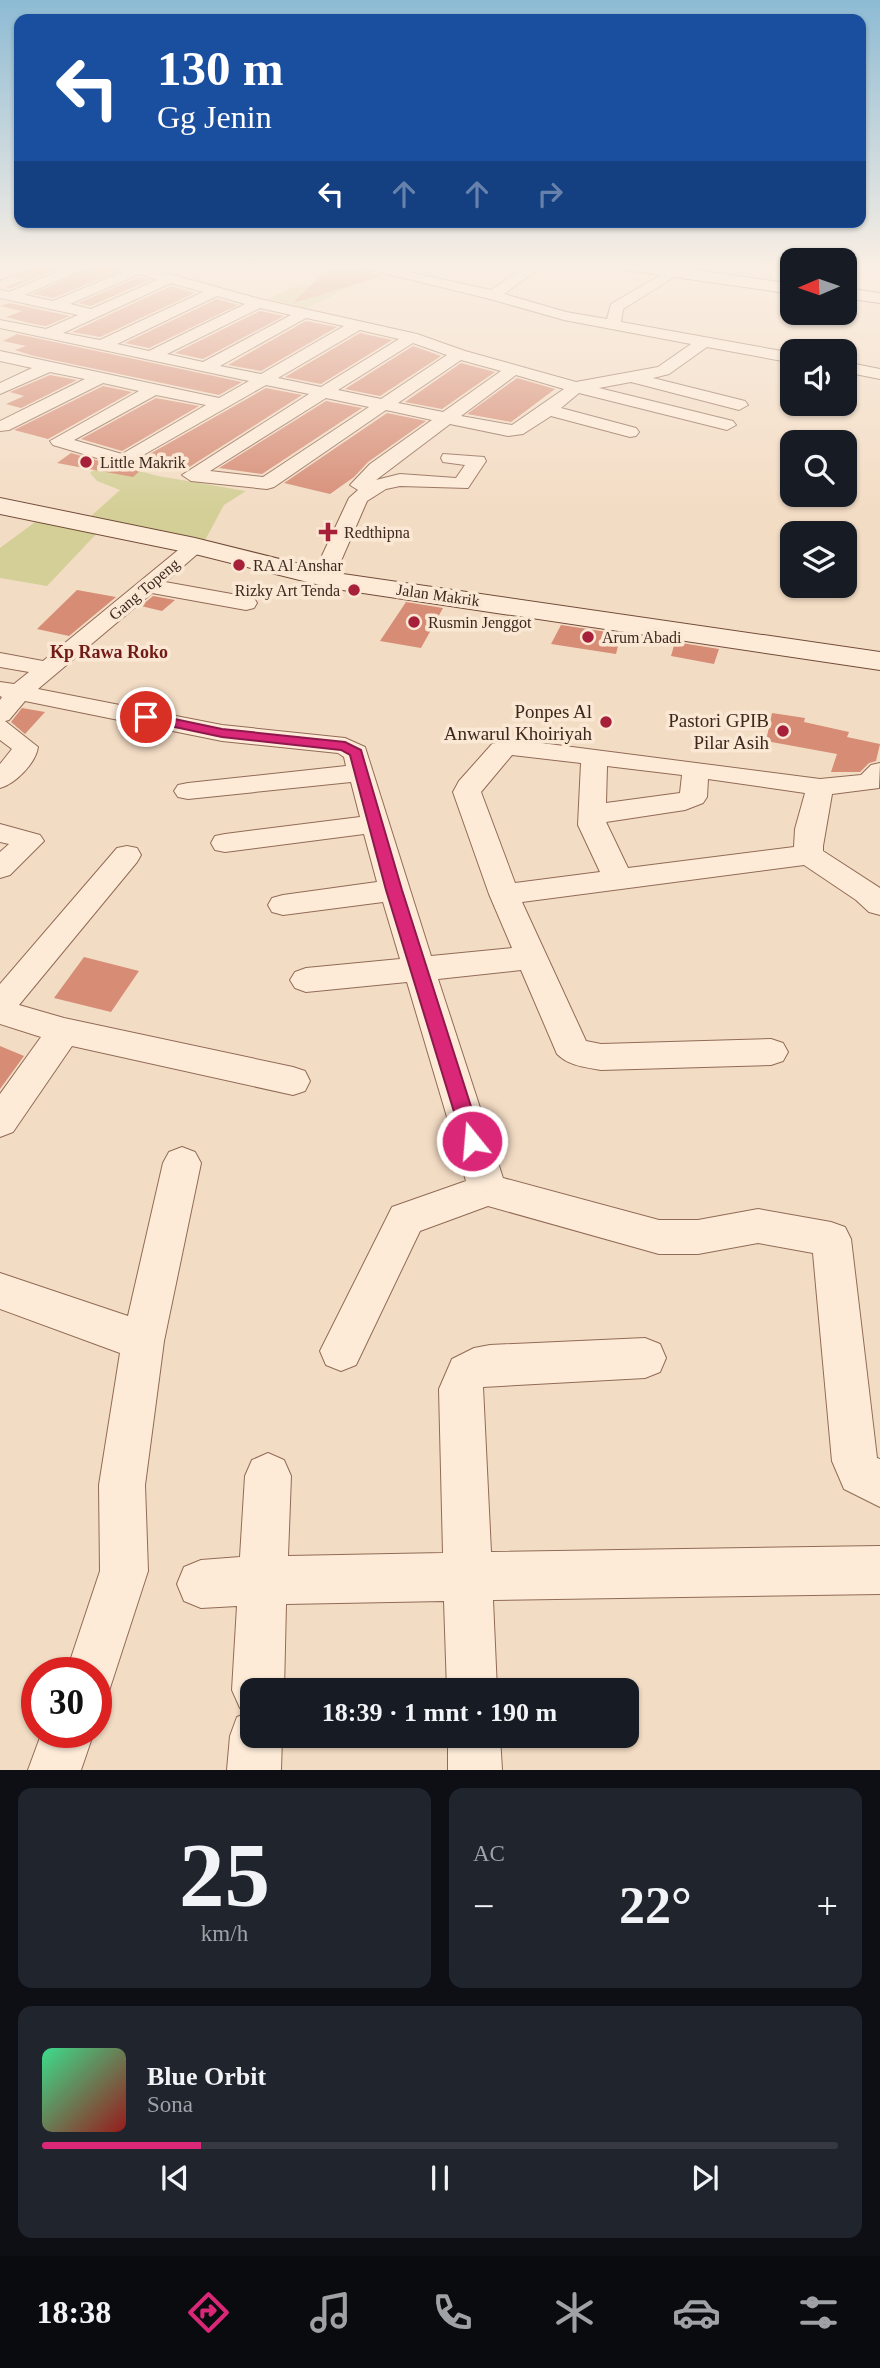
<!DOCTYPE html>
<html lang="id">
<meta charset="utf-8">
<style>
:root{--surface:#171b24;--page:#20242c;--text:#f1f3f6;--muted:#9ea1a6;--line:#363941;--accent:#db2777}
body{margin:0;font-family:Georgia,serif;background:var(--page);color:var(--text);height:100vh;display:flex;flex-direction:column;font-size:26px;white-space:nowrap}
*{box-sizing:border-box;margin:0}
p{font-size:23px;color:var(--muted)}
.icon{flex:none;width:38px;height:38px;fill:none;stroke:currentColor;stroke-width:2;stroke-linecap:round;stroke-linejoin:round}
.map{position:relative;height:1770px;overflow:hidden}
.sheet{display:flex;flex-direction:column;gap:18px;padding:18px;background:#0d0f14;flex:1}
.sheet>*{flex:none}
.hud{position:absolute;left:14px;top:14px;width:852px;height:214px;border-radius:14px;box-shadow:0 2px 5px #0004;background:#1a4fa0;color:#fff;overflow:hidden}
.needle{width:46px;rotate:268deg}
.fabs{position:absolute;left:780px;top:248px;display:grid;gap:14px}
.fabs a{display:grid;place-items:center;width:77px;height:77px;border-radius:14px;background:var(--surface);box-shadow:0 2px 5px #0004;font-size:35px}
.speed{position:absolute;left:21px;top:1657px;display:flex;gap:14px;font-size:35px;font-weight:700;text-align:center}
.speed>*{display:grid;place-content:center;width:91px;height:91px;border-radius:50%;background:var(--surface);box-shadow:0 2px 5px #0004;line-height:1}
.speed .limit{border:10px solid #d22;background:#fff;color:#111}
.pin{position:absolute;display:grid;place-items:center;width:60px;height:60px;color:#fff;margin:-30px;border:4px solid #fff;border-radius:50%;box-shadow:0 2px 7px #0007}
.me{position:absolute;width:77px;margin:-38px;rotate:343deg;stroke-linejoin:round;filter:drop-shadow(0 0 5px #0008)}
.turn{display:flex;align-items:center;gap:24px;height:147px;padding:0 28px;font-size:32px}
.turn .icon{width:91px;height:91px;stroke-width:2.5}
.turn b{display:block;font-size:49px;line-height:60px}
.lanes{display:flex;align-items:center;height:66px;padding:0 28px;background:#0003;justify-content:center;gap:35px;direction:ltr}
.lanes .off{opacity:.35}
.big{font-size:52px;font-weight:600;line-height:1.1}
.sheet .tile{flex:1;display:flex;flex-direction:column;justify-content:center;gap:10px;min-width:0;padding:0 24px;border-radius:14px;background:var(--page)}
.sheet .dial{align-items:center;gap:0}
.dial b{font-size:91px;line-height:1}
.song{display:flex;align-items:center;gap:21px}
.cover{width:84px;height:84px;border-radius:10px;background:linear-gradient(135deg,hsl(150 70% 55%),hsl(0 70% 35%))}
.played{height:7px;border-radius:4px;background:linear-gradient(90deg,var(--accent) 20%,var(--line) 20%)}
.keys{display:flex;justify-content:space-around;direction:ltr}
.heat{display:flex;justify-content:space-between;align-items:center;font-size:38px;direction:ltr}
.sheet .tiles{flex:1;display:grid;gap:18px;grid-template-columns:1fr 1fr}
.tile:last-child{grid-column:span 2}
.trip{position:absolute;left:240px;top:1678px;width:399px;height:70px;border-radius:14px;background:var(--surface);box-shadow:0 2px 5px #0004;font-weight:600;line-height:70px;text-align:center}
.dock{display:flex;height:112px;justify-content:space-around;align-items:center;background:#090b0e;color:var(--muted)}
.dock .icon{width:49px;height:49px}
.dock .on{color:var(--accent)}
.dock b{font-size:32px;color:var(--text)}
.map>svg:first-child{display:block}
</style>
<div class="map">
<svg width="880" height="1770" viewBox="0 0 880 1770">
<rect width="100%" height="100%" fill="#f3dcc4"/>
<path fill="#d3cf96" d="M298 284 353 286 307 308 269 299Z
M110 463 158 476 246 491 224 505 204 542 90 517 120 490 97 481 90 473 99 466Z
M42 517 100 530 47 586 0 578V548Z"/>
<path fill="#d68c75" d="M37 265H65L11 288 5 287 25 279 13 277Z
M94 265H111L119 271 53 298 33 294Z
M326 270 364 271 383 276 293 303Z
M139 277 150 280 91 306 78 303Z
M171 286 195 293 100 337 72 332Z
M217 299 238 305 149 348 125 343Z
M9 303 70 316 46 326 29 323 6 317 22 311 0 306Z
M260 311 284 316 203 359 175 353Z
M306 321 337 327 261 371 228 365Z
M360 333 392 340 321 384 285 377Z
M17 334 242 382 219 395 34 356 15 350 26 346 3 341Z
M413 346 441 356 380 396 345 389Z
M461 363 495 372 442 409 405 402Z
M50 375 77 380 21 408 6 404 24 396 10 392Z
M517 378 555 389 511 422 467 414Z
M103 386 132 392 48 439 14 430Z
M266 388 302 395 183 471 149 463 133 477 57 463 71 453 125 468Z
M156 398 199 406 122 451 81 439Z
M326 401 362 408 262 474 219 468Z
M387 413 426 421 368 462 354 477 330 494 284 483Z
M77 590 116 597 69 636 37 629Z
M153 596 175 600 162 611 141 606Z
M406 602 443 608 421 648 380 641Z
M561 625 621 634 616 654 551 644Z
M675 642 719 649 714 664 671 656Z
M22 708 45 712 25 734 11 722Z
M772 713 805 718 804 722 849 732 847 737 880 744 876 761 869 763 860 772H831L837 754 766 741Z
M84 957 139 971 111 1012 54 998Z
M0 1046 24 1056 0 1089Z"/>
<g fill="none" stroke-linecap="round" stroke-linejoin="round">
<defs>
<path id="street" d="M16 265H35L0 280V271Z
M73 265H92L25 295 53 301 125 271 114 265H137L260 299 417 334 465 351 576 382 658 367 691 344 564 320 490 299 351 265H377L491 290 528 265H544L504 294 566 312 607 319 611 304 671 269 676 270V276L623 309 621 322 793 353V363L707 347 669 374 653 378 745 401 748 405 739 410 631 382 599 388 733 421 736 425 727 430 579 393 561 408 636 428 639 432 636 436 630 437 551 416 523 434 508 436 450 424 376 480 400 474 456 478 465 465 443 462 441 458 443 454 484 457 486 461 468 488 400 486 386 489 367 501 334 577 331 582H315L312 577 349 498 358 490 350 485 370 464 432 420 386 410 274 487 267 489 191 481 182 475 309 394 266 385 124 466 53 445 50 441 139 391 103 383 9 430 0 431V421L85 379 50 372 0 394V383L32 368 0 361V351L219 398 249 381 0 328V320L46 329 78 315 0 298V290L9 292ZM139 274 157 280 91 309 70 304ZM171 283 203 292 100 340 63 333ZM217 296 245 304 149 351 117 344ZM260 308 291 315 203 362 167 354ZM306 318 344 326 261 374 220 366ZM360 330 399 339 321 387 278 378ZM413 343 447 355 381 399 338 390ZM461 360 501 371 443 412 398 403ZM516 375 564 389 512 425 461 416ZM156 395 206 405 122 454 74 440ZM326 398 369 407 263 477 210 471Z
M845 362 880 369V379L845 372Z
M195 540 202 542 205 546 202 550 165 582 254 598 257 603 254 608 246 610 152 593 38 689 222 725 345 738 365 747 431 956 512 948 489 894 453 792 459 781 492 744 510 739 820 779 861 775 871 765 880 763 879 788 832 794 823 846V851L880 888V915L869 912 856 900 804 865 522 902 586 1041 601 1044 771 1039 783 1043 788 1052 783 1061 771 1065 601 1070C585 1067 569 1066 557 1054L521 970 438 979 503 1178 659 1220H698L758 1209 831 1222 845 1227 851 1239 877 1458 880 1459V1507L844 1489 832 1461 813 1253 758 1243 698 1254H659L488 1206 420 1231 356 1365 341 1371 326 1365 320 1351 392 1207 466 1181 407 982 306 992 295 988 290 980 295 972 306 968 400 959 383 902 283 915 272 912 268 905 272 898 283 895 377 882 364 834 225 852 215 850 211 843 215 836 225 834 360 817 351 782 188 799 178 797 174 791 178 785 188 783 346 766 344 757 338 753 222 741 25 701 9 720 5 721 38 747C36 763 15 784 0 788V764L12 749 0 740V700L2 697 0 696V682L14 684 29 672 0 667V653L43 661 188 542ZM512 755 581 763 578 825 600 872 515 883 481 792ZM607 766 682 775 680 793 606 803ZM708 779 805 793 795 829 794 847 628 868 606 822 685 810 703 803 707 797Z
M0 824 40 835 44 841 10 875 0 878V852L9 844 0 842Z
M127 846 137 848 141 855 137 862 19 1005 64 1018 293 1067 305 1071 310 1081 305 1091 293 1095 72 1046 13 1132 0 1137V1094L41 1037 0 1024V984L117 848Z
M182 1147 195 1152 201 1163 164 1341 145 1485 148 1571 109 1691 96 1696V1673H66L100 1571 99 1485 120 1353 0 1309V1273L128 1316 163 1163 169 1152Z
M645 1338 660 1344 666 1358 660 1372 645 1378 483 1387 491 1552 880 1546V1594L493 1600 497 1690H447L444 1601 286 1604 284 1690H252V1736H282L281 1770H227L230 1736 237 1717 250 1712 240 1708 232 1690 237 1606 201 1608 184 1601 177 1584 184 1567 201 1560 240 1557 245 1476 252 1460 268 1453 284 1460 291 1476 288 1556 443 1553 439 1389 452 1359 474 1348 490 1345Z
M42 1732H94L81 1770H28Z
M448 1736H500L502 1770H448Z"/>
<path id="secondary" d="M617 265H664L793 284V294L625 270Z
M845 288 880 293V303L845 298Z
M0 498 195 538 336 573 880 652V670L336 589 195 554 0 514Z"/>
</defs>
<use href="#street" stroke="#916b57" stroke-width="2"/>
<use href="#secondary" stroke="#724c3a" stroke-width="2"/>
<use href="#street" fill="#fdebd8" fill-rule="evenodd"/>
<use href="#secondary" fill="#fdebd8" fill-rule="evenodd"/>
</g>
<linearGradient id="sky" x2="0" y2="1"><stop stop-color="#8dbbd4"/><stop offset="0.52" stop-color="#faefe4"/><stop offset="1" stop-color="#faefe4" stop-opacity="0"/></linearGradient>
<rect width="880" height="513" fill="url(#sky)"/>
<path fill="#db2777" stroke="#8e194d" stroke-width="2" d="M146 713 222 729 345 742 361 750 402 890 482 1141 479 1147 472 1149 465 1147 463 1141 386 890 350 755 341 750 222 737 142 720 140 717Z"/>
<g fill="#a72039" stroke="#fae8d4" stroke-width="2.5">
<circle cx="86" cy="462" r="7"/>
<path d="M324.5 521.5h7v7h7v7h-7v7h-7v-7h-7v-7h7z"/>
<circle cx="239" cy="565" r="7"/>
<circle cx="354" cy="590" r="7"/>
<circle cx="414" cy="622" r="7"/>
<circle cx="588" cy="637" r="7"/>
<circle cx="606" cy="722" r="7"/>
<circle cx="783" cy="731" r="7"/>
</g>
<g text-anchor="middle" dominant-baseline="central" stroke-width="7" stroke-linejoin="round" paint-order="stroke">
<g font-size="16" fill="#3f271d" stroke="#fae8d4" text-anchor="start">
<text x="100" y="462">Little Makrik</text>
<text x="344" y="532">Redthipna</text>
<text x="253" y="565">RA Al Anshar</text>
<text x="340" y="590" text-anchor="end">Rizky Art Tenda</text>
<text x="428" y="622">Rusmin Jenggot</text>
<text x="602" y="637">Arum Abadi</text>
</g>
<g font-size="16" fill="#3f271d" stroke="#fae8d4">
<text transform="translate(144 589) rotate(-40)">Gang Topeng</text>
<text transform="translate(438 595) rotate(8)">Jalan Makrik</text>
</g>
<g font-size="18" font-weight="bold" fill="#711a17" stroke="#fae8d4">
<text x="109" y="652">Kp Rawa Roko</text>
</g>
<g font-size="19" fill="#3f271d" stroke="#fae8d4" text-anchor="end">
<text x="592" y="711">Ponpes Al<tspan x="592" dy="22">Anwarul Khoiriyah</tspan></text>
<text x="769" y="720">Pastori GPIB<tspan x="769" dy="22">Pilar Asih</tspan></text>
</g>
</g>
</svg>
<div class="fabs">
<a><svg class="needle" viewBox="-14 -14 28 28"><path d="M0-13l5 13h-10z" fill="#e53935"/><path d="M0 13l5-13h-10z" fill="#9ea1a6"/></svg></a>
<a><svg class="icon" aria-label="sound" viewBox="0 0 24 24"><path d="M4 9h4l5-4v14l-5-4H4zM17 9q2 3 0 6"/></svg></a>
<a><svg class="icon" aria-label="search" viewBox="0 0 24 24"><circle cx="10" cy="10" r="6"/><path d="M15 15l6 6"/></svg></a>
<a><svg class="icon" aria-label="layers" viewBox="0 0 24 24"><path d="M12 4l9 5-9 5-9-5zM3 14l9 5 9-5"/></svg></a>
</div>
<div class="speed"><div class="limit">30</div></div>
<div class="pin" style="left:146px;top:717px;background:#d93025"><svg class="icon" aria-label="arrive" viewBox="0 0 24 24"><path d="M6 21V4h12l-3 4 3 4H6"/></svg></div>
<svg class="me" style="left:472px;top:1141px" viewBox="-20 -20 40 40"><circle r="17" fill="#db2777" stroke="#fff" stroke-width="3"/><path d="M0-11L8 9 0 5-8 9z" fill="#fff"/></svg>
<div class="trip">18:39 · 1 mnt · 190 m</div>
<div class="hud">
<div class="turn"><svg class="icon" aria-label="left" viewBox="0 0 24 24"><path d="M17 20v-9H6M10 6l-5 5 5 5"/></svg><div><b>130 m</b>Gg Jenin</div></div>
<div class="lanes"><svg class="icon" aria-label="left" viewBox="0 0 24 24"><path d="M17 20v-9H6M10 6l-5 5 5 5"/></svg><svg class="icon off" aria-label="ahead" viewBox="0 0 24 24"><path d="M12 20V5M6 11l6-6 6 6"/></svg><svg class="icon off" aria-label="ahead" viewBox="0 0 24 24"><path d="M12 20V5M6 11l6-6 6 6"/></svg><svg class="icon off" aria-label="right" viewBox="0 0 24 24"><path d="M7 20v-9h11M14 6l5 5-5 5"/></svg></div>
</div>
</div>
<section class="sheet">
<div class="tiles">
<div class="tile dial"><b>25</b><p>km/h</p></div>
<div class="tile"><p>AC</p>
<div class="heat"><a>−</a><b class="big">22°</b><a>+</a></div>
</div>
<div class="tile">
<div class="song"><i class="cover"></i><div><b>Blue Orbit</b><p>Sona</p></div></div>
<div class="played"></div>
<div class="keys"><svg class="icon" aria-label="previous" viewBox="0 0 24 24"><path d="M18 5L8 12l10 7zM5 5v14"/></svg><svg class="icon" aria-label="pause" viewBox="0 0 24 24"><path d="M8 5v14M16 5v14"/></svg><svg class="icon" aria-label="next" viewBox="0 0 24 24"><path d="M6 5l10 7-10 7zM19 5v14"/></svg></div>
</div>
</div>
</section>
<nav class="dock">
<b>18:38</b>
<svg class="icon on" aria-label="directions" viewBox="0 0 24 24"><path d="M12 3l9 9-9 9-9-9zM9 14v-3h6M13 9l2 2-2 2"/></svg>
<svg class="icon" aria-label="music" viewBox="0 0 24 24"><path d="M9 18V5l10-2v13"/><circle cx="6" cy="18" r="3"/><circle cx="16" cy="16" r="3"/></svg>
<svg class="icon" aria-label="phone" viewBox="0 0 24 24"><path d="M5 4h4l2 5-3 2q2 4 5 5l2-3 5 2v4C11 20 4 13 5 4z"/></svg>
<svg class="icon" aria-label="climate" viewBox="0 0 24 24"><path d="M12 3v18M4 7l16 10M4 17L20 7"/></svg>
<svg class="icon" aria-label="car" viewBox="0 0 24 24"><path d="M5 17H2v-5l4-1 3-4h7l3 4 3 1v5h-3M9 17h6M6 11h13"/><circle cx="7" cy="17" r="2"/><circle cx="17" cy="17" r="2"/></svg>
<svg class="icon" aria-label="filters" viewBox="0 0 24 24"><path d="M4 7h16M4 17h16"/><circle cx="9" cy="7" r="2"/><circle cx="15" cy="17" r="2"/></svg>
</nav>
